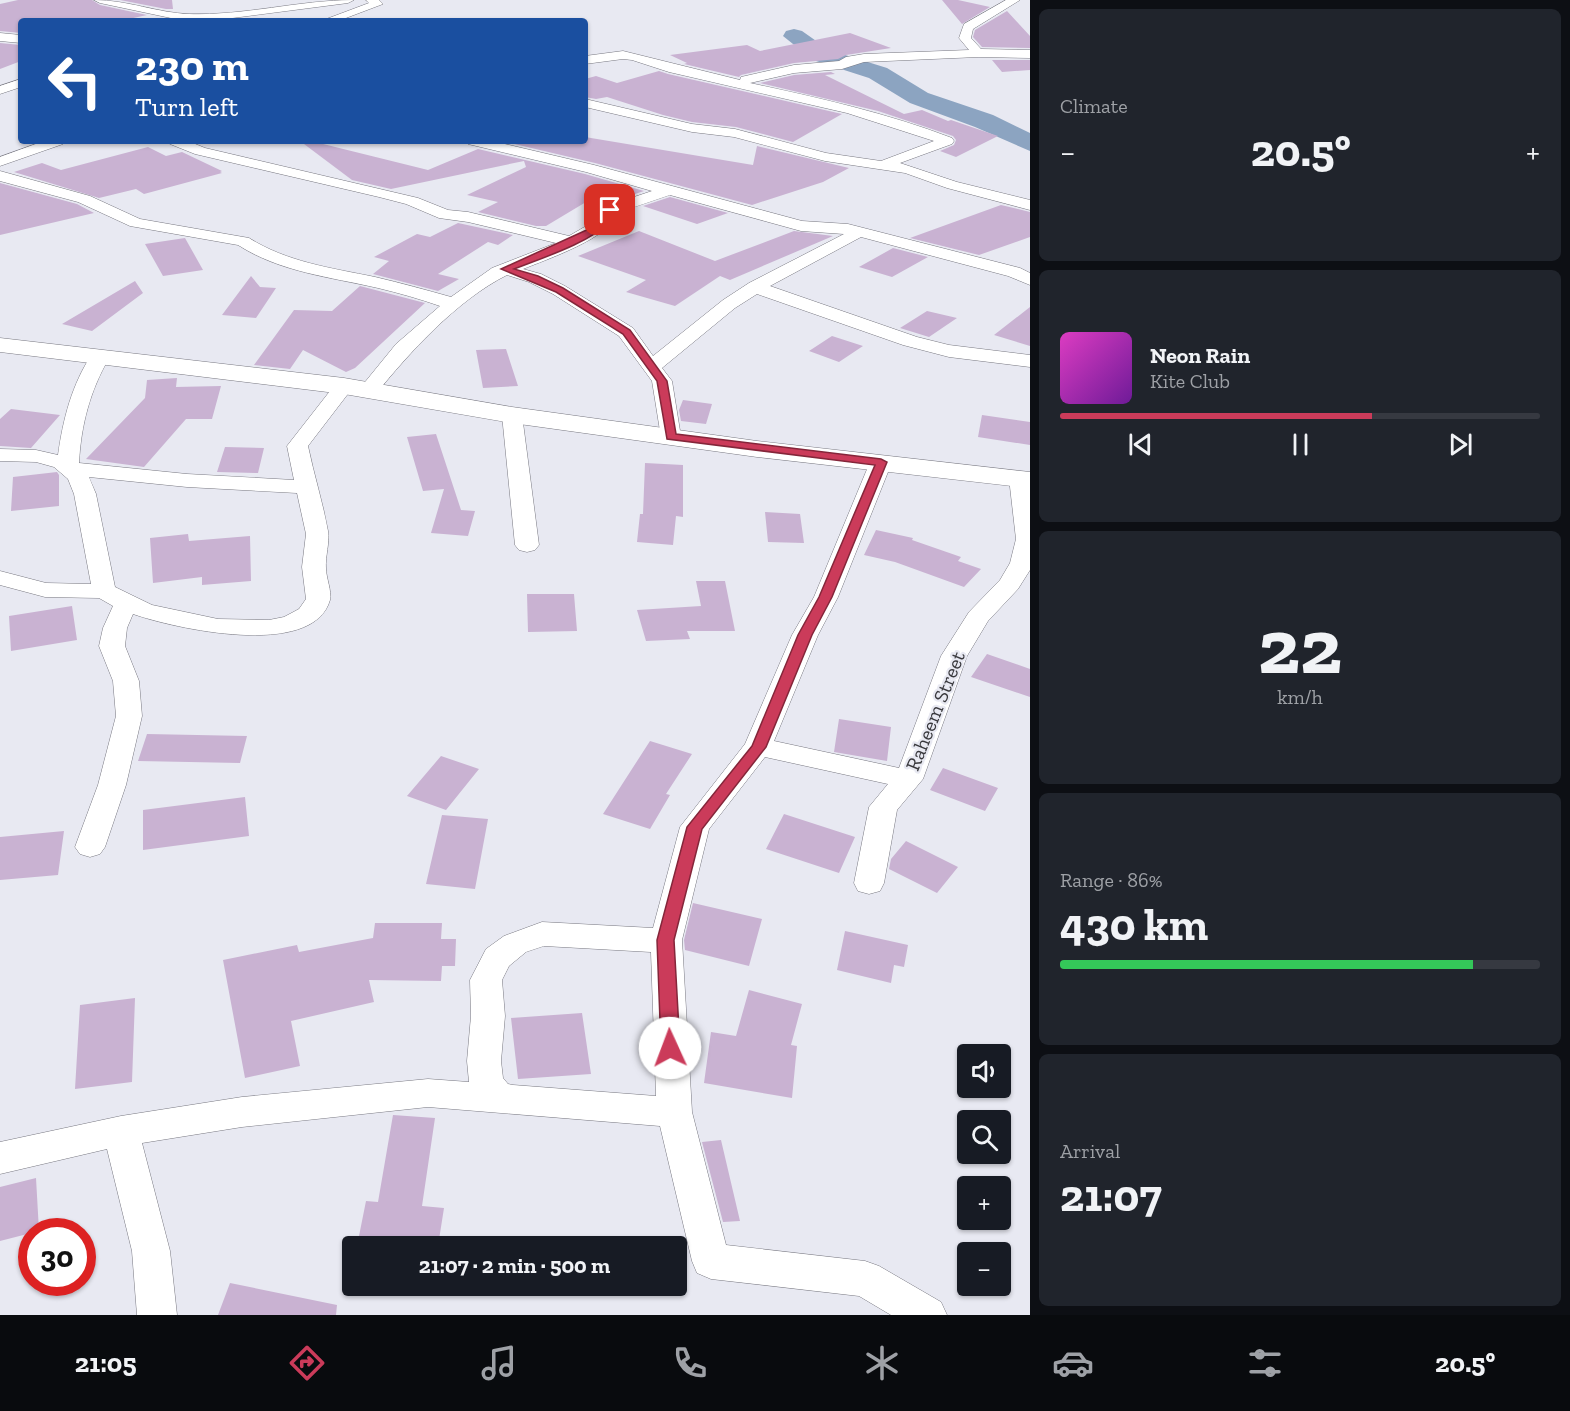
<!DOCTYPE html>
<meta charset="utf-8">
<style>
:root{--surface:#171b24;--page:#20242c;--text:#f1f3f6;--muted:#9ea1a6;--line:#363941;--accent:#cb3b5a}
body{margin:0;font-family:"Zilla Slab",serif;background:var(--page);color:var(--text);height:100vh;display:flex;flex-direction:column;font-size:22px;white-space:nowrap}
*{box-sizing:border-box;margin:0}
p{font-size:20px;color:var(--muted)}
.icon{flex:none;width:33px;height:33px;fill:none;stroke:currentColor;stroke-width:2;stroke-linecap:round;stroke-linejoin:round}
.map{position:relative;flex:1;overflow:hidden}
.panel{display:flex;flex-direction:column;gap:9px;padding:9px;background:#0d0f14;width:540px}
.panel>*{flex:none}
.guide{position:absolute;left:18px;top:18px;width:570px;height:126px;border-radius:6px;box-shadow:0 2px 4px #0004;background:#1a4fa0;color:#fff;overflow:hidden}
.buttons{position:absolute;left:957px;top:1044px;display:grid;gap:12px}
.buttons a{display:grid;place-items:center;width:54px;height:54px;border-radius:6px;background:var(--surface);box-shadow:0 2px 4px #0004;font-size:30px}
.speed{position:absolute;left:18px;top:1218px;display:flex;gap:12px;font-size:30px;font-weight:700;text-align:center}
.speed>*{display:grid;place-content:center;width:78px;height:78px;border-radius:50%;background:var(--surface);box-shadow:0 2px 4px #0004;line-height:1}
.speed .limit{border:9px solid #d22;background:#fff;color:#111}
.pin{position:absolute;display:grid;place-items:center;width:51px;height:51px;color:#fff;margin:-26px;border-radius:12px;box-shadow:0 3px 9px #0006}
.me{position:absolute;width:66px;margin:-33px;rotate:358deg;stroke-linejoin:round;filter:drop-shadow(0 0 4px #0008)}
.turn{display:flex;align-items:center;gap:21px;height:126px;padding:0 18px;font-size:27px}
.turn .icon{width:78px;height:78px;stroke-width:2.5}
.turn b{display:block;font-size:42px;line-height:51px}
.big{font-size:45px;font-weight:800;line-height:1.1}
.panel .card{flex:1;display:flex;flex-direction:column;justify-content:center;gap:9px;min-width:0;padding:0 21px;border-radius:9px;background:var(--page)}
.panel .dial{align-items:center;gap:0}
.dial b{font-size:78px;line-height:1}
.song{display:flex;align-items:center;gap:18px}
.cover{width:72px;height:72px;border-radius:9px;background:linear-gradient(135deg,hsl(310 70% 55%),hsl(280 70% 35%))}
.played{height:6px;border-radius:3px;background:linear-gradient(90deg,var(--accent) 65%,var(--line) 65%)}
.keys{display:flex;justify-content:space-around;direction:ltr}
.heat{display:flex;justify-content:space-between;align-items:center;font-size:33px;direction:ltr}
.charge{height:9px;border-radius:4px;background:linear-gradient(90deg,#34c759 86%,var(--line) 0)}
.trip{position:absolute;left:342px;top:1236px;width:345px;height:60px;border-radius:6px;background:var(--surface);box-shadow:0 2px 4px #0004;font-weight:800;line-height:60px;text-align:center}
.menu{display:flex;height:96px;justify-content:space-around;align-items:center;background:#090b0e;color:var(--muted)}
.menu .icon{width:42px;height:42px}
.menu .on{color:var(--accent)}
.menu b{font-size:27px;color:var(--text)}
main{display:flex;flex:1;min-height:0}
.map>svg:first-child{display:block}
</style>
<main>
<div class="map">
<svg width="1030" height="1315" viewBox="0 0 1030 1315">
<rect width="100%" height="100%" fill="#e8e9f2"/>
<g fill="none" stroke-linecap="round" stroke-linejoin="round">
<path fill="#8ca4c1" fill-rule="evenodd" d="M794 29 802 31 829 50 887 68 928 93 993 115 1030 133V151L975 127 910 103 869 78 813 60 783 36 786 31Z"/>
</g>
<path fill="#c9b2d2" d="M18 0H92L100 5 147 15 120 21H21V33L0 31V4Z
M120 0H172L173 9H166Z
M942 0H958L990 7 962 24Z
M1007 11 1030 36V48L982 47 973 37 975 30Z
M850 33 891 48 846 55 838 59 794 63 741 75 739 77 684 64 687 63 670 55 747 45 760 51Z
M0 43 21 45V61L0 69Z
M992 60H1030V70L1002 72Z
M659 71 668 74 842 114 793 142 736 127 692 122 663 115 607 97 596 99 585 97V79L596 76 617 83Z
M831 72 835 74 825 75 904 114 922 110 948 121 951 120 998 136 956 157 940 151 954 145 956 140 953 136 878 111 760 83 794 75Z
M585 137 753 165 757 146 849 168 823 182 752 205 595 163 502 141H585Z
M300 141H311L428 170 478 149 585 174 644 191 620 199 601 193 546 226H536L478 212 498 202 467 195 526 167 524 161 391 189 352 180Z
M148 147 166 156 182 152 222 171 220 172 222 173 144 194 136 189 99 198 14 172 42 163 61 170Z
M0 183 77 204 94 213 0 235Z
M670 197 728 213 697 224 643 206Z
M1001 205 1030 212V237L979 255 910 238Z
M458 223 513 235 498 245 488 242 438 274 459 279 438 291 373 274 389 261 374 257 417 234 430 237Z
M639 231 715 261 794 231 833 236 730 280 720 276 675 306 626 292 646 280 578 256Z
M185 238 203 270 163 276 145 244Z
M893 248 928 257 892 277 859 267Z
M251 276 260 287 276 288 256 318 222 315Z
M135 281 143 293 92 331 62 324Z
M360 286 425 303 355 368 346 372 303 350 290 369 254 365 294 310 332 311Z
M1030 307V346L994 335Z
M927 311 957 318 929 337 900 328Z
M832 336 863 346 839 362 809 351Z
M506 349 518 386 483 388 476 350Z
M177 378 176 387 221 386 212 419H186L144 467 86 459 145 398 147 380Z
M683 400 712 404 706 424 681 421 679 410Z
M11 409 60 415 31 448 0 446V419Z
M982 415 1030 422V445L978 437Z
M436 434 461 510 475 511 468 536 431 533 444 489 423 491 407 437Z
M225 447 264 448 258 473 217 472Z
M645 463 683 465V517L676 516 673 545 637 542 640 514H643Z
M57 472 59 475V506L11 511 13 477Z
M765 512 800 514 804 543 768 542Z
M876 530 913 538 912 540 961 557 958 561 981 569 964 587 895 562 864 555Z
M188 534 189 541 250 536 251 581 202 585V577L153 583 150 538Z
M696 581H725L735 631H687L690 639 646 641 637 610 701 606Z
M527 594H574L577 631 528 632Z
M72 606 77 640 11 651 9 616Z
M987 654 1030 669V697L971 677Z
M839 719 891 727 887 761 834 752Z
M147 734 247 736 240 763 138 761Z
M650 741 692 754 666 794 670 795 650 829 603 814Z
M441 756 479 769 446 810 407 796Z
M943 768 998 788 985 811 930 790Z
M245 797 249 836 143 850V810Z
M784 814 855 837 839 873 766 849Z
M442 815 488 819 475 889 426 884Z
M64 831 58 875 0 880V837Z
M906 841 958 867 937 893 889 869 891 859Z
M693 903 762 919 749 966 685 950 684 940Z
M375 923H442L441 939H456L455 966H442L441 981 369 980 374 1002 291 1021 300 1066 245 1078 223 960 297 945 299 952 373 938Z
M845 931 908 945 904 967 894 965 891 983 837 970Z
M749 990 802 1004 791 1045 797 1046 792 1098 704 1083 711 1032 736 1036Z
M135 998 132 1082 75 1089 80 1005Z
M582 1013 591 1074 518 1079 511 1018Z
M393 1115 435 1118 422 1206 444 1208 438 1246H357L366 1201 378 1202Z
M721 1140 740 1221 723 1222 702 1142Z
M36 1178 39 1231 0 1241V1187Z
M230 1283 337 1305 336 1315H218Z"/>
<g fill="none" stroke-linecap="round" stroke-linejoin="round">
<defs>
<path id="minor" d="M94 0C128 0 158 13 189 14 244 16 299 0 354 0L348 3 209 21H185L100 3Z
M366 0H379L383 4 338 21H321L369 3Z
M1006 0H1020L973 29 971 38 981 49 1030 50V58L978 57 864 62 842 69 794 73 750 83C819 98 887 113 952 138L954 141 952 144 900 163 957 182 1030 200V210L947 188 905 173 825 161 734 137 692 132 585 107V99L692 124 735 129 826 153 881 161 934 141 847 113 669 72 632 60 623 59 585 64V56L623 51 740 80 741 77 794 65 839 61 846 57 864 54 969 50 959 38 964 24Z
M0 33 21 35V43L0 41Z
M21 79V87L0 94V86Z
M44 141H65L63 144 0 166V157Z
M168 141H188L205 148 418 198 448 210 468 212 569 236 600 218 604 207 652 191 586 172 468 144 466 141H492L594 165 802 221 848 224 1020 268 1030 273V285L1008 276 861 237 770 286 917 337 949 345 1030 355V367L949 357 903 345 757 294 735 308 662 368 672 381 681 437 678 441 671 443 664 441 661 437 652 381 619 336 553 294 529 282 507 275C457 300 409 353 375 395H361L358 391 361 387 396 344 440 306C420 299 399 293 378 288 330 277 280 272 238 245L130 226 78 202 0 181V171L90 196 140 219 249 238C287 262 331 268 375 277 401 283 426 290 451 297L492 268 556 243 468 222 439 218 406 204 379 197 195 154 170 144ZM670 195 801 231 844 234 749 283 723 300 653 356 633 328 565 286 541 274 523 269C545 260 613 237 617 213Z
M99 352 106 354 109 358C90 391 81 425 79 463L187 474 294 480 287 446 337 382H351L354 386 308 446C314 475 323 503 328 531 330 543 325 556 326 568 326 578 332 591 330 600 313 660 173 628 133 614L127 628 125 646 139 681 142 716 126 785 105 847 100 854 90 857 80 854 75 847 98 785 116 716 113 681 99 646 103 628 113 606 99 598 45 597 0 585V571L46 583 91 584 74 494 68 479 54 467 36 462 0 461V449L36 450 58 455C63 419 72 384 92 354ZM89 477 187 487 297 493 306 534 302 567 306 599 299 609 284 617 269 620 218 619 152 605 115 587 96 494Z
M512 409 519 411 522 415 539 545 535 550 527 552 519 550 515 545 502 415 505 411Z
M881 456 889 457 892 462 838 597 818 635 774 741 899 768 941 656 969 612 1000 580 1010 563 1016 539 1009 478 1012 473 1020 472 1028 473 1030 477V570L1018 589 988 621 967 656 923 779 897 810 884 883 880 891 869 894 858 891 854 883 869 807 888 784 765 757 709 829 682 940 692 1112 726 1245 865 1261 879 1266 941 1302 947 1315H891L859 1296 711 1279 697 1273 692 1261 660 1126 428 1107 242 1127 142 1143 170 1251 177 1315H137L132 1251 107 1149 0 1174V1142L121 1116 242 1097 428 1079 469 1082 467 1061 471 1016 470 980 486 949 504 936 542 922 653 928 680 827 745 744 792 635 814 597 870 462 873 457ZM544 946 651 952 656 1096 513 1085 508 1084 503 1078 501 1061 505 1016 502 980 509 966 526 952Z"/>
<path id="tertiary" d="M0 338 344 378 512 407 757 441 1030 472V488L757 457 512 423 344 394 0 352Z"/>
</defs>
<use href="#minor" stroke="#787881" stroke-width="1"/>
<use href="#tertiary" stroke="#787881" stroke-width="1"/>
<use href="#minor" fill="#fff" fill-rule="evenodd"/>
<use href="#tertiary" fill="#fff" fill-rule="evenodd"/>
</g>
<path fill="#cb3b5a" stroke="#84263a" stroke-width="1.5" d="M607 209 614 210 613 220C589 243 545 257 514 269L538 276 563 288 630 330 667 381 676 434 881 459 887 462 832 597 812 635 766 747 702 829 674 940 680 1048 677 1053 670 1055 664 1053 661 1048 657 940 687 827 752 746 798 635 819 597 875 465 667 439 657 381 623 334 556 292 501 269 591 228 604 219Z"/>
<g text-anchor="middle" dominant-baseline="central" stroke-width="4.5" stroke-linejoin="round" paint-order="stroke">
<g font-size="20" fill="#38383c" stroke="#e8e9f2">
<text transform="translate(935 711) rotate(-68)">Raheem Street</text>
</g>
</g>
</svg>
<div class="buttons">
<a><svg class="icon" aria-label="sound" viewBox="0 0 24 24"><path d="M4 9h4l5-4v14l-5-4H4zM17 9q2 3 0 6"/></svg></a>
<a><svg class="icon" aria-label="search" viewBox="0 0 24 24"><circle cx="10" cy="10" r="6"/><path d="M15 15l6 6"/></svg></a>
<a>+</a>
<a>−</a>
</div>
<div class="speed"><div class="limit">30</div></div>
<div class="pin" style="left:610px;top:210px;background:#d93025"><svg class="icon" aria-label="arrive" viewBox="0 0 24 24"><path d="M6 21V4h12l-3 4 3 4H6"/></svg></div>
<svg class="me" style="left:670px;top:1048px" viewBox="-20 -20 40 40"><circle r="19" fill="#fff"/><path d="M0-13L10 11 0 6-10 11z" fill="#cb3b5a"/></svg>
<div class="trip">21:07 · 2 min · 500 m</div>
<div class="guide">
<div class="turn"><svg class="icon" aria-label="left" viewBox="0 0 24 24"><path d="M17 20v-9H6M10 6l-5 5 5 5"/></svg><div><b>230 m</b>Turn left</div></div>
</div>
</div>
<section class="panel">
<div class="card"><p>Climate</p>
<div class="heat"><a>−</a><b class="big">20.5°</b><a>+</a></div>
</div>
<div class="card">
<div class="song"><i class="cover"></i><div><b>Neon Rain</b><p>Kite Club</p></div></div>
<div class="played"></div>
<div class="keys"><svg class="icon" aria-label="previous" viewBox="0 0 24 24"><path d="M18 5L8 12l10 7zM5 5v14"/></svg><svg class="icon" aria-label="pause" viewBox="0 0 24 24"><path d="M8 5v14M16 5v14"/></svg><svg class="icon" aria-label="next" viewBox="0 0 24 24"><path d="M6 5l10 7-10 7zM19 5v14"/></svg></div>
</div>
<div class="card dial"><b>22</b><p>km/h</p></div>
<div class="card"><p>Range · 86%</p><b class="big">430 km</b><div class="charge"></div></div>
<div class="card"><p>Arrival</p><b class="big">21:07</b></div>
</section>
</main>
<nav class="menu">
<b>21:05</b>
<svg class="icon on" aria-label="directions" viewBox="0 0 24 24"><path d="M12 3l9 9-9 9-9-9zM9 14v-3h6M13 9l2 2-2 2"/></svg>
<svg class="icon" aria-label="music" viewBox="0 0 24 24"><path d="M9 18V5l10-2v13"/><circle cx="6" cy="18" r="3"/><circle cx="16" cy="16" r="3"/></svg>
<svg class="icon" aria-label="phone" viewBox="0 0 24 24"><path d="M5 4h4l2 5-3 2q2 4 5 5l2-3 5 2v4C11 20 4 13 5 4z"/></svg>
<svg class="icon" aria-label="climate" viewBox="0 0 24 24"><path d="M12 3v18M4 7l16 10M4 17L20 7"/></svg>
<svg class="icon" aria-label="car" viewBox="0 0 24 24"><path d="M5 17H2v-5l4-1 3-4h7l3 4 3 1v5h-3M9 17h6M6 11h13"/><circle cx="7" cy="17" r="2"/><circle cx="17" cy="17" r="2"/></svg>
<svg class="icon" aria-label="filters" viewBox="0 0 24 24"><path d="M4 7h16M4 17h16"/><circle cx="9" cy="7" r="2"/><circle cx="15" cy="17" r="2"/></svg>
<b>20.5°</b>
</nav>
